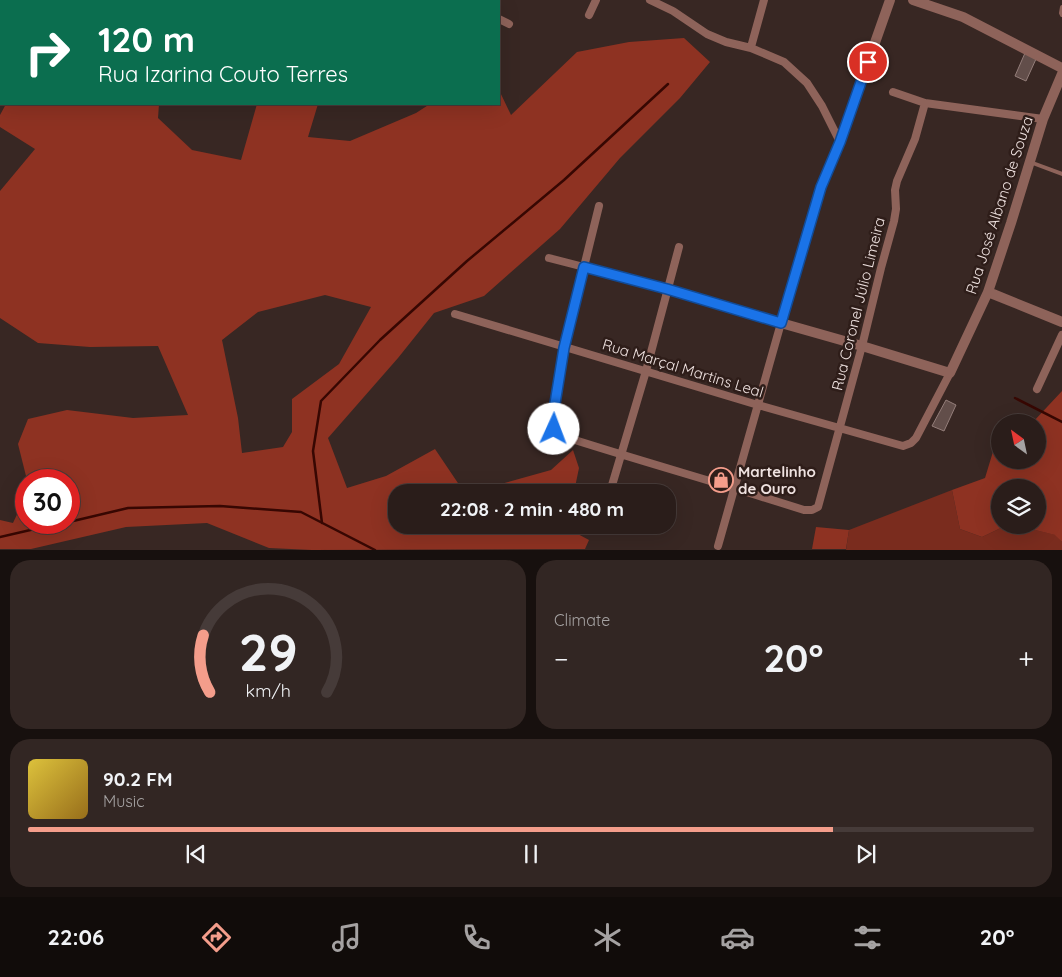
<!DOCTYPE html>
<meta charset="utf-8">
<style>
:root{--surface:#2a1d1a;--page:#322623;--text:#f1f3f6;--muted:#a5a2a2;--line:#463b39;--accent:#f49d8b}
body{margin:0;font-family:Quicksand,sans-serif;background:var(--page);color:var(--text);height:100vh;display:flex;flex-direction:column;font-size:19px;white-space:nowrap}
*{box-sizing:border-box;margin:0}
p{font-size:16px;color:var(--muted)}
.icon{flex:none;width:28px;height:28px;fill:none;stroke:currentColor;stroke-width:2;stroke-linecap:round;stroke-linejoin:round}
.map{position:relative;height:550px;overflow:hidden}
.panel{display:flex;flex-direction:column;gap:10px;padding:10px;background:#17100e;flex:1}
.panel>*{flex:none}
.hud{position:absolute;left:0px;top:0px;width:500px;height:105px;box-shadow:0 5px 20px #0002,0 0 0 1px var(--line);background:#0b6e4f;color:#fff;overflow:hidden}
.needle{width:32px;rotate:327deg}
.buttons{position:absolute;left:991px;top:414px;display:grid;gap:10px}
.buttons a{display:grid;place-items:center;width:55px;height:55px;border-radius:50%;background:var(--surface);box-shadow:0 5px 20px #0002,0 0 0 1px var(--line);font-size:25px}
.speed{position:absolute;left:15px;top:469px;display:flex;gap:10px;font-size:25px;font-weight:700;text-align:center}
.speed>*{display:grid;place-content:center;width:65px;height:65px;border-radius:50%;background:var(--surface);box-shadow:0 5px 20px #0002,0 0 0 1px var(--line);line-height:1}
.speed .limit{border:8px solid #d22;background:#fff;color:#111}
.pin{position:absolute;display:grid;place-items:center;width:42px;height:42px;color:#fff;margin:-21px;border:2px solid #fff;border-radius:50%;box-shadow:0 1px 5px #0007}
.me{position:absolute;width:55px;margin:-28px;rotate:2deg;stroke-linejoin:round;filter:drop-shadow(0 0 4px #0008)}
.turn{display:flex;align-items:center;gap:18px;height:105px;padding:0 15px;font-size:22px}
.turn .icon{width:65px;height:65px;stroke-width:2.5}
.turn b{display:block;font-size:35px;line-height:42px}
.big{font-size:38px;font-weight:800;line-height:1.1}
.panel .tile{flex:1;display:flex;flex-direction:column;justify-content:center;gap:8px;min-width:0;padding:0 18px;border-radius:20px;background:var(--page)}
.panel .dial{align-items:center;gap:0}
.dial svg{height:130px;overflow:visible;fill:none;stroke:var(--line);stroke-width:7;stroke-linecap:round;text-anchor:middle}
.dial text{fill:var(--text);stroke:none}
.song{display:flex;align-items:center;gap:15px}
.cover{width:60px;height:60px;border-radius:8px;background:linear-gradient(135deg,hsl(50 70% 55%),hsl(40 70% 35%))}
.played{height:5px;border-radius:2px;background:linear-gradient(90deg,var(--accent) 80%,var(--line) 80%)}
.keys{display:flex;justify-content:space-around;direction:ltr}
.heat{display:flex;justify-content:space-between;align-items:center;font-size:28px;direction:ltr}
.panel .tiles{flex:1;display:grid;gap:10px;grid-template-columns:1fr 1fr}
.tile:last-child{grid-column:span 2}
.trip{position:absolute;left:388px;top:484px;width:288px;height:50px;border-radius:20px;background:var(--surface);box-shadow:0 5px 20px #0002,0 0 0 1px var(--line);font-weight:800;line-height:50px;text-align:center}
.dock{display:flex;height:80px;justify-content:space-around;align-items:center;background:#110c0a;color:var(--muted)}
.dock .icon{width:35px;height:35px}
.dock .current{color:var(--accent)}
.dock b{font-size:22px;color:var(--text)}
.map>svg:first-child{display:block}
</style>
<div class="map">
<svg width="1062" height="550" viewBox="0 0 1062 550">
<rect width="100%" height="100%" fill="#382723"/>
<path fill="#7a2c1e" d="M952 490 960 529 982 537 1007 525H1015L1056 535 1062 542V550H846L849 530Z"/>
<path fill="#8e3222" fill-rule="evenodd" d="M63 0H148L149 1H63Z
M684 38 710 62 680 98 620 158 560 229 484 296 434 313 398 358 328 438 347 488 386 476 435 449 464 492H396V525H561L589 540 585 549 312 550 269 548 207 523 126 527 31 549H0V520L13 523 26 495V522H69V480H27L18 444 28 419 67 410 133 418 188 415 158 346 90 347 38 343 0 318V191L35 149 0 127V115L6 104H159L158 118 192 150 241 160 257 104H318L308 137 350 141 416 113 430 104H499V90L511 115 577 52 629 42ZM325 295 371 307 339 364 292 399V432L283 447 242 453 238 418 222 340 258 312Z
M1062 391V542L1055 535 1015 525H1038V488H1000V525H1007L982 537 960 529 952 490 985 478 995 445 1000 442V460H1038V422H1033Z
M573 450 579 468 574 492H478L501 484 551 470Z
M816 527 849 530 846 549H812Z"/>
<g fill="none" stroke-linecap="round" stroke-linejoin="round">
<path stroke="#370702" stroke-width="2.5" d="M1015 398 1062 422
M69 522 128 508 220 506 301 512 375 550
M322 523 313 451 321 401 380 340 467 261 564 180 668 84
M0 537 65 522"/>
</g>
<path fill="#624e4a" stroke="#947e7a" d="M1025 53 1036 59 1026 81 1015 76Z
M946 400 956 405 944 431 932 426Z"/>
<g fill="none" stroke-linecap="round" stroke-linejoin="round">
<path stroke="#8e635a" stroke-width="4" d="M1062 7 1061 13 1062 15
M1030 162 1062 174"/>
<path stroke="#8e635a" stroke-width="8" d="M460 0 463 1
M650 0 673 11 707 34 726 42 751 48 784 62 807 83 822 106 840 142
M482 1V0
M589 15 596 0
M499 19 509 24
M751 47 764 0
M893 92 925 103 1043 119
M599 206 564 348 552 422 554 429 559 435C640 461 723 484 804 510H812L818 507 862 346 881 268 894 221 896 209 895 190 897 181 915 139 925 103
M549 258 584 267
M455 314 758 405 903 446 911 443 916 438 950 373
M1037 389 1062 335
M610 492 646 371 679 247
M600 526V525
M718 546 781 323"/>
<path stroke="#8e635a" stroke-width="10" d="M913 0 963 17 1062 68
M584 267 667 289 781 323 862 346 950 373 988 292 1011 223 1043 119 1062 74
M988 292 1062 322
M781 323 821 187 840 142 890 0"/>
</g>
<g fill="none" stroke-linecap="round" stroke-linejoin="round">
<defs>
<path id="route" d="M554 429 552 422 564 348 584 267 667 289 781 323 821 187 840 142 868 62"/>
</defs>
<use href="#route" stroke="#114b97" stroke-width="12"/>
<use href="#route" stroke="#1a73e8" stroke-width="9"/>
</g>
<defs>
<symbol id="shop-ring" viewBox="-11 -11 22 22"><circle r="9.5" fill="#2e1d19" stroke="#f49d8b" stroke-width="1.5"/><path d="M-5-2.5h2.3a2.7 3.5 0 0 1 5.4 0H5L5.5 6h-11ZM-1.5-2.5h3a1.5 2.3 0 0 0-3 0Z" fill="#f49d8b"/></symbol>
</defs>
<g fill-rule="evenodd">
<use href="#shop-ring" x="707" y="466" width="28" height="28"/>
</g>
<g text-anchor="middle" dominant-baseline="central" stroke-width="5" stroke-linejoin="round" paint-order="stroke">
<g font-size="15" fill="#efe2e0" stroke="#2e1d19">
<text transform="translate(999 205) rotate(-72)">Rua José Albano de Souza</text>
<text transform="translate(858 304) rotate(-76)">Rua Coronel Júlio Limeira</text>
<text transform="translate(683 368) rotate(17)">Rua Marçal Martins Leal</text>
</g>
<g font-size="15" font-weight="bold" fill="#efe2e0" stroke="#2e1d19" text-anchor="start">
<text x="738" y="471">Martelinho<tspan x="738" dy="17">de Ouro</tspan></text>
</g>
</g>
</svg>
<div class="buttons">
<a><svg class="needle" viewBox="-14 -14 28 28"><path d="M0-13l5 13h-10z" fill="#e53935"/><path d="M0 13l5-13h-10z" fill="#a5a2a2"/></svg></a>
<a><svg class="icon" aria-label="layers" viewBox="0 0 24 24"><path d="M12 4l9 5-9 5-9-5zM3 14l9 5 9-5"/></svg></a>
</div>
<div class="speed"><div class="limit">30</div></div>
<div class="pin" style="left:868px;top:62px;background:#d93025"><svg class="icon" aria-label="arrive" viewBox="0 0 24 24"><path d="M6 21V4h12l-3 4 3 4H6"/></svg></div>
<svg class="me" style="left:554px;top:429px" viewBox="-20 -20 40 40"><circle r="19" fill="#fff"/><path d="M0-13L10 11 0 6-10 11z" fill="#1a73e8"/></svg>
<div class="trip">22:08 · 2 min · 480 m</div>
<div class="hud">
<div class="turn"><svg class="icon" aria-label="right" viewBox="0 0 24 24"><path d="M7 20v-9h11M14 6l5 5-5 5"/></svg><div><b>120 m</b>Rua Izarina Couto Terres</div></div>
</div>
</div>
<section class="panel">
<div class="tiles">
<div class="tile dial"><svg viewBox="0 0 100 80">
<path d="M14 69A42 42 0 1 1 86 69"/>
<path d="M14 69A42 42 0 0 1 10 34" stroke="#f49d8b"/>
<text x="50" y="56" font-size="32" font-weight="700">29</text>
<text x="50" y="72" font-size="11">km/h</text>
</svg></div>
<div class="tile"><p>Climate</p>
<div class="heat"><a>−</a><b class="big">20°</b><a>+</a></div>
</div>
<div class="tile">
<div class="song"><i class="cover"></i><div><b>90.2 FM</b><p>Music</p></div></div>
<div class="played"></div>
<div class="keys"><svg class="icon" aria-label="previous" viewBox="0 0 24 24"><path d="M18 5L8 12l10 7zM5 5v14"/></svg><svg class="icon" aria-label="pause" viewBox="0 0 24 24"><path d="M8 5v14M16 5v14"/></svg><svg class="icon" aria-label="next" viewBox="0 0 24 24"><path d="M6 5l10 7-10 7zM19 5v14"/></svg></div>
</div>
</div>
</section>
<nav class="dock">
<b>22:06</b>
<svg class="icon current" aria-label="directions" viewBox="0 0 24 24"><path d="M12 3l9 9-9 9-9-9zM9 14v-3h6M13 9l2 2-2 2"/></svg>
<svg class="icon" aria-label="music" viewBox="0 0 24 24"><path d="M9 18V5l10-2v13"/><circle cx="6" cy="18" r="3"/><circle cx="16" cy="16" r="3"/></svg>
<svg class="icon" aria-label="phone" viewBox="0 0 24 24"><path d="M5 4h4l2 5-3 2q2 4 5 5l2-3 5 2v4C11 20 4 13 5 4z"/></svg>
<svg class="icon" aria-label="climate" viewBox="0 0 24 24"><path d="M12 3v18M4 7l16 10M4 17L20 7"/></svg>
<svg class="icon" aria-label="car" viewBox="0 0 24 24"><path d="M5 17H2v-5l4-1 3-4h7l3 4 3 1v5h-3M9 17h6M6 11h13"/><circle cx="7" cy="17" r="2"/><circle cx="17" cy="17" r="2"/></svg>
<svg class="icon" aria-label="filters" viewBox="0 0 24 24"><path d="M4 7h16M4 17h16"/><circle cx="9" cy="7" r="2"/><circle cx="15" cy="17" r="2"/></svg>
<b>20°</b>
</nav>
